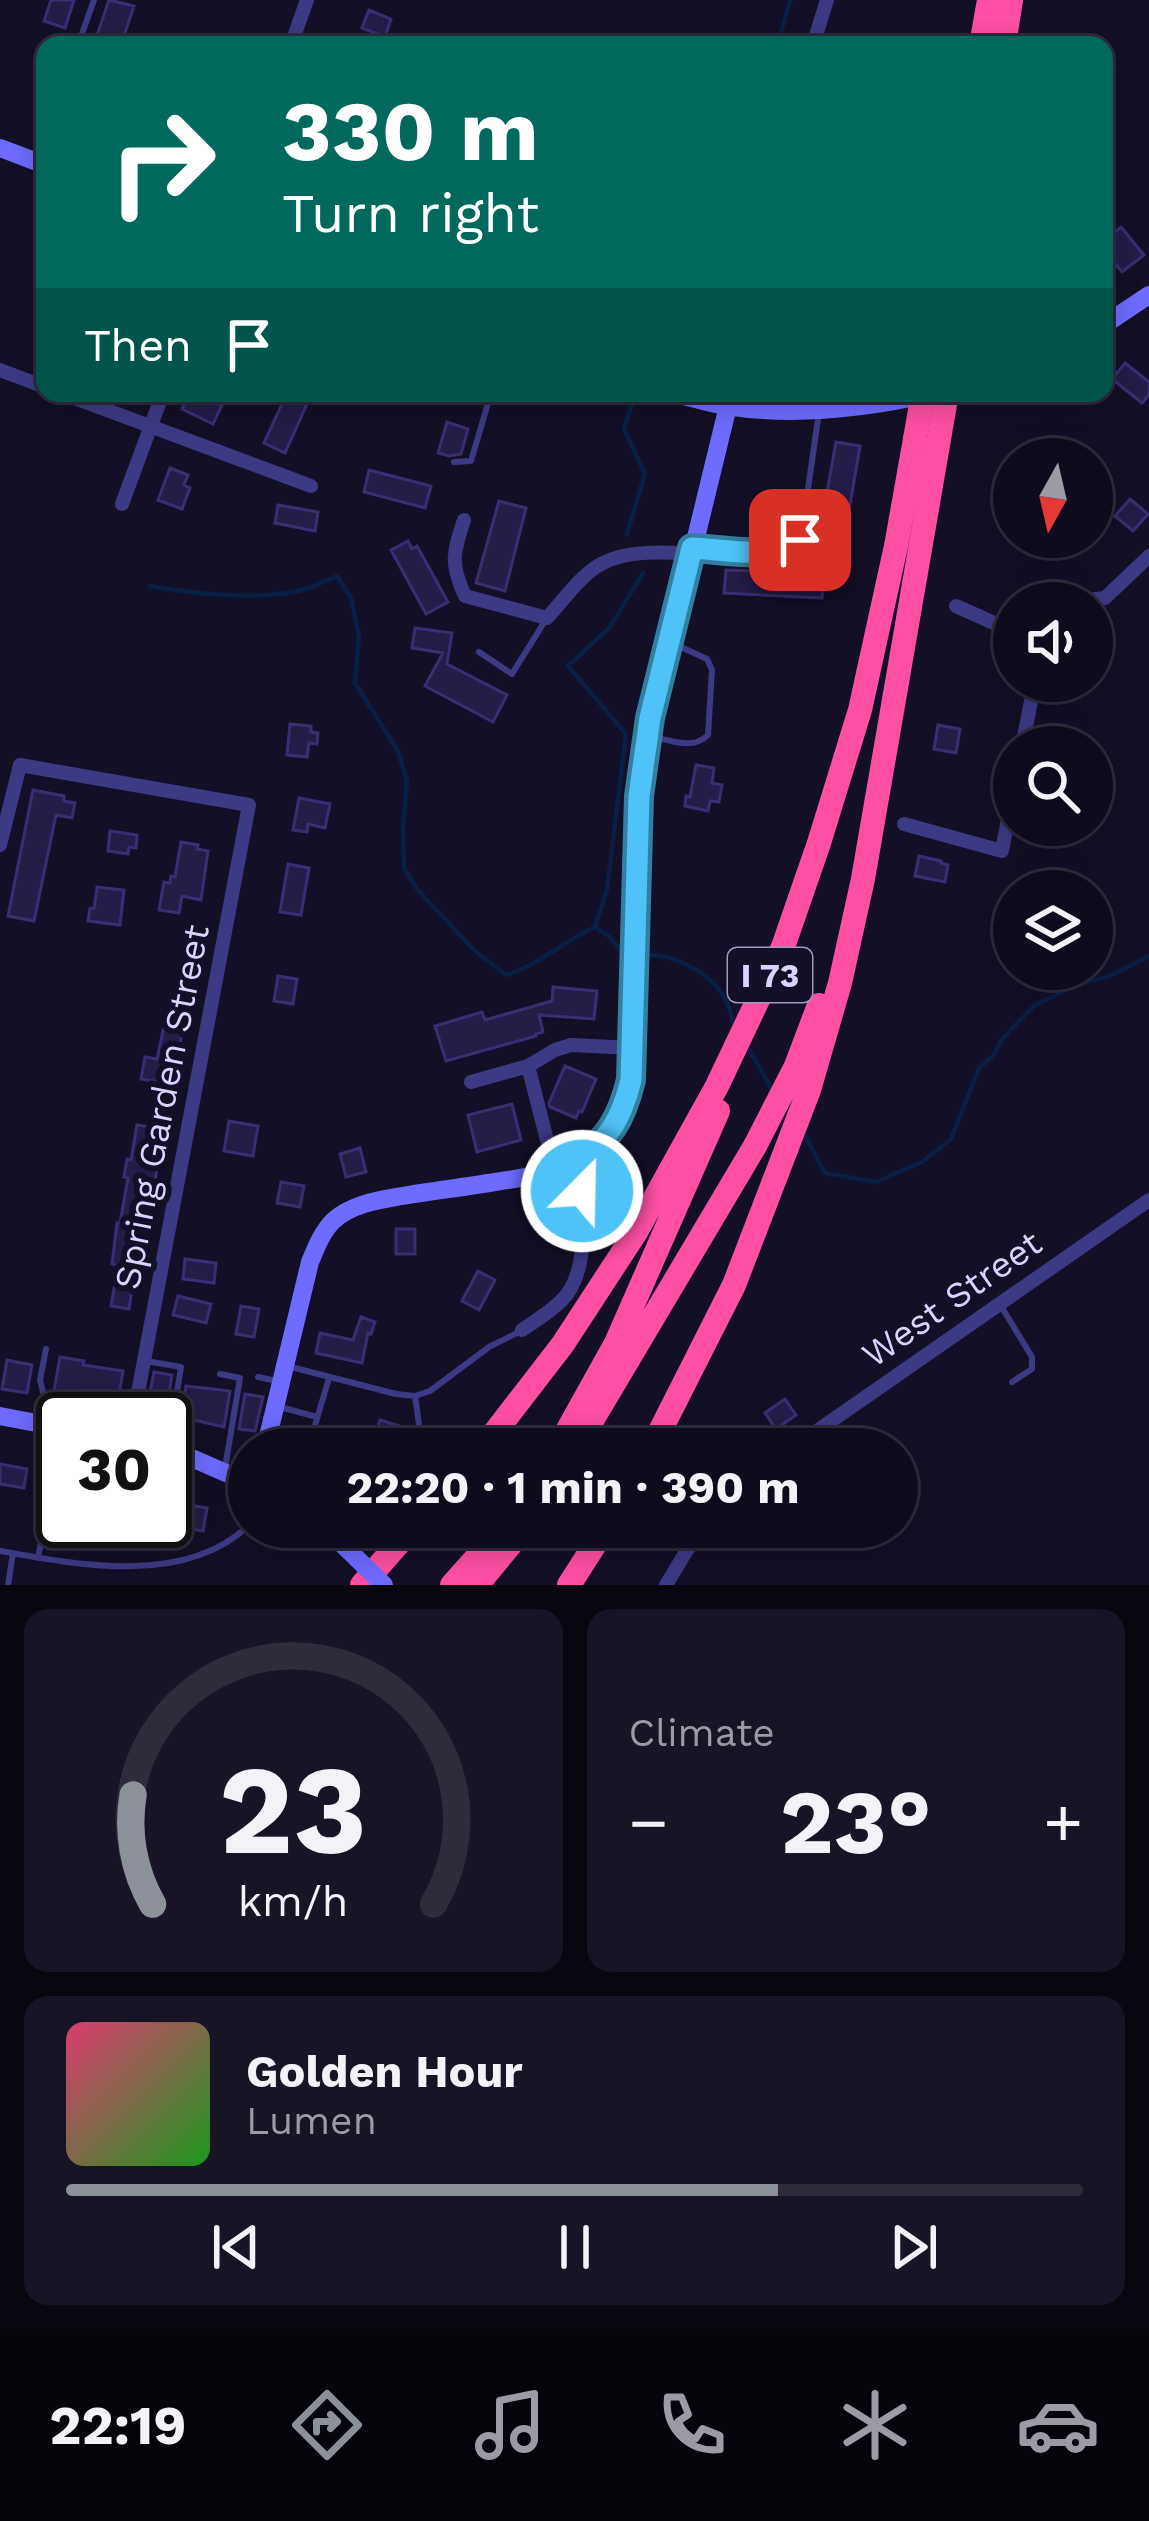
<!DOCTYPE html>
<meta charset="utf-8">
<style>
:root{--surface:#0e0b1c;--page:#171425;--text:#f1f3f6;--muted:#9b9ba3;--line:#2e2b3b;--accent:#8c9099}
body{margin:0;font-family:"Work Sans",sans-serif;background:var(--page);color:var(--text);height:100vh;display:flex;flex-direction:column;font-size:45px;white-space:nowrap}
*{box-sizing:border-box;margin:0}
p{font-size:39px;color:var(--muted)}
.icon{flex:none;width:66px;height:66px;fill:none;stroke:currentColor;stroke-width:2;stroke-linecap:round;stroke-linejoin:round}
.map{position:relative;height:1585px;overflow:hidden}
.panel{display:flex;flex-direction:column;gap:24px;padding:24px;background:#08060f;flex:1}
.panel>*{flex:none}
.hud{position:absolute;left:36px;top:36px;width:1077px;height:366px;border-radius:24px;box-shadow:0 6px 30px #0003,0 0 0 3px var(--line);background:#00695c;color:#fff;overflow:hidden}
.needle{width:78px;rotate:188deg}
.fabs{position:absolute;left:993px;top:438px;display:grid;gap:24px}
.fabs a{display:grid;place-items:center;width:120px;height:120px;border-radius:50%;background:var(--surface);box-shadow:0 6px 30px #0003,0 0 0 3px var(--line);font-size:60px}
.speed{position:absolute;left:36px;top:1392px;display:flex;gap:24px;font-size:60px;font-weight:700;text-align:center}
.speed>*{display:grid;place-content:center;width:156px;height:156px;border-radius:50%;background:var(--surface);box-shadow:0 6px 30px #0003,0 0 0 3px var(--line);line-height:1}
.speed .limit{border:6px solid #111;border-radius:18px;background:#fff;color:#111}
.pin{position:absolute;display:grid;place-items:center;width:102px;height:102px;color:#fff;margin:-51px;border-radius:24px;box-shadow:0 6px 18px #0006}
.me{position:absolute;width:132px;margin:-66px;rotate:23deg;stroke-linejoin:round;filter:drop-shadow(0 0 9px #0008)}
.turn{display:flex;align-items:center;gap:42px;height:252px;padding:0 48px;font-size:54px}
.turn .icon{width:156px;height:156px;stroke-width:2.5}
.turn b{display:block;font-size:84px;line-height:102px}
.then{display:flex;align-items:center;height:114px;padding:0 48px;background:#0003;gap:24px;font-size:45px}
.big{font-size:90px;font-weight:700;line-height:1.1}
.panel .widget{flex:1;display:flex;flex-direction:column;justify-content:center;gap:18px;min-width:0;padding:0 42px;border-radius:24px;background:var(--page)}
.panel .dial{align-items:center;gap:0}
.dial svg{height:312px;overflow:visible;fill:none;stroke:var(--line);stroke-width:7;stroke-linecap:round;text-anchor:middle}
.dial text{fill:var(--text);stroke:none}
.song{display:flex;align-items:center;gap:36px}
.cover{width:144px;height:144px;border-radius:18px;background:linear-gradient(135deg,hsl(340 70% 55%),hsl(120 70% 35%))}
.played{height:12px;border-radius:6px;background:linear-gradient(90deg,var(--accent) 70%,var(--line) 70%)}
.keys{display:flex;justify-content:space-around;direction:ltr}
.heat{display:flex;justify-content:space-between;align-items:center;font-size:66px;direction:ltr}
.panel .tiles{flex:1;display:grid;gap:24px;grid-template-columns:1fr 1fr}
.widget:last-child{grid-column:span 2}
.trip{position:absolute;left:228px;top:1428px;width:690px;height:120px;border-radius:60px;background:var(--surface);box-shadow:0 6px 30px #0003,0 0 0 3px var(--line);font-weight:700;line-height:120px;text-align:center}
.tabs{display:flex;height:192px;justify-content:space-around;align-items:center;background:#06040b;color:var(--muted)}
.tabs .icon{width:84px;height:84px}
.tabs .on{color:var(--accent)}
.tabs b{font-size:54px;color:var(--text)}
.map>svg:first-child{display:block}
</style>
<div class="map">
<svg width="1149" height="1585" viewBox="0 0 1149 1585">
<rect width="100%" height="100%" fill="#130f26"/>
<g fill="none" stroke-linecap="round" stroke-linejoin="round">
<path stroke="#0a1f44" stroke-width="4.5" d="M778 45 790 0
M627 534 645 474 624 429 635 395
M150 586C196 594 256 601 302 590 314 587 326 580 337 576L351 598 359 636 355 683 398 751 407 781 403 827 404 868 417 889 475 951 506 975C537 966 564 941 595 927L610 937 625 956H629
M595 927 607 890 626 734 568 666 610 627 643 573
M641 955C672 952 716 974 728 1005 731 1011 731 1018 734 1024
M746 1044 773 1091
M804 1134 825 1173 876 1182 922 1162 951 1139 979 1068 993 1056 1002 1039 1035 1005 1079 984 1110 976 1149 956"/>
</g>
<path fill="#241b47" stroke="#3b2d73" stroke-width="3" d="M51 0H74L65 28 44 21Z
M109 0 134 6 121 45H108L95 41Z
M369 10 391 19 385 37 362 28Z
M1121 227 1144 255 1122 272 1104 250V241Z
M1125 363 1149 382V395L1142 403 1112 379Z
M190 393 222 405 213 424 182 409Z
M286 395 307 404 285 453 264 443Z
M447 422 468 429 461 454 449 456 438 453Z
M836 442 860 446 842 552 817 548Z
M170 468 188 475 184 485 190 488 182 509 158 500Z
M369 470 431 486 425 508 364 492Z
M1130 499 1148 514 1133 531 1115 516Z
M499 501 526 508 505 591 476 583Z
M278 505 318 512 315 531 275 523Z
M408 541 412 549 417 546 448 602 426 614 391 550Z
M726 570 824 574 822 598 724 593Z
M415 628 452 633 447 664 507 695 493 722 425 686 443 653 412 648Z
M290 724 311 726V732L318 733 317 744 309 743 307 757 287 755Z
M938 725 960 729 956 753 934 749Z
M696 765 714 768 712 783 722 785 719 802 710 801 708 811 685 806 686 796 690 797Z
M33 790 64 796V801L75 803 72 818 56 815 34 921 8 916Z
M299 798 330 804 325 828 308 824 307 832 293 830Z
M110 831 137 835 136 848 129 847 128 854 108 851Z
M181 842 198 845 197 849 208 851 201 900 182 896 179 913 159 910 164 882 170 883 171 876 175 877Z
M919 856 941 861V863L948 865 945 882 915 876Z
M288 864 309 868 301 915 280 912Z
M97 887 124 890 120 925 88 921 90 908 94 909Z
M278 976 297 979 293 1004 274 1001Z
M553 987 597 991 594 1019 539 1015 543 1032 536 1034V1036L446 1061 435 1026 482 1012 485 1020 552 1001Z
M167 1012 185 1016 173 1084 141 1079 145 1057 157 1059Z
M565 1066 596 1079 582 1112 579 1111 576 1118 550 1107 549 1103Z
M512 1104 521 1140 477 1152 468 1115Z
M229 1121 258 1126 253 1156 224 1151Z
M137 1125 164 1129 145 1239 138 1269H135L129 1309 111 1306 118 1266 112 1264 117 1223H120L128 1178 124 1177 127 1159 131 1160Z
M360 1148 366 1172 346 1177 340 1154Z
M281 1182 304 1186 300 1207 277 1203Z
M396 1229H415V1254H396Z
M185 1259 216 1263 214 1283 183 1279Z
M478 1271 495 1280 479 1310 462 1301Z
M178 1296 211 1304 206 1323 173 1315Z
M241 1306 259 1309 254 1337 236 1334Z
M361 1317 375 1322 371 1334 368 1333 362 1363 316 1353 320 1333 353 1340Z
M60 1357 84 1361 83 1365 123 1371 117 1407 93 1403 94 1398 67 1394V1398L53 1396Z
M7 1360 32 1365 27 1393 2 1389Z
M154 1372 172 1375 165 1416 146 1413Z
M186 1386 230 1391 224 1427 181 1417Z
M245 1394 263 1397 255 1431 239 1429Z
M785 1399 796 1415 776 1429 765 1413Z
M380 1420 406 1428 400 1449H326L332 1433 371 1446Z
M0 1464 27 1469 24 1488 0 1484Z
M177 1503 207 1508 203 1531 173 1526Z"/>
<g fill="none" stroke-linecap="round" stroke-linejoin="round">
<path stroke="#3d3a85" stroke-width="6" d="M78 45 94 0
M37 158 45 135
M454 462 471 461 491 393
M694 547 781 552 796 546 802 531 819 412
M479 652 512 674 545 621
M654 737C672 741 693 750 708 735L712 670 707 659 672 643
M1001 1306 1032 1357V1369L1012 1382
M146 1361 181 1367 173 1418 171 1448
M291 1367 396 1394 415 1396 430 1391 489 1347 519 1332
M220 1374 240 1378 225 1468
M258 1377 277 1381
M280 1407 317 1417
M40 1419 44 1396 40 1380 46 1349
M308 1449 329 1378
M408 1449 419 1424 415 1396
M49 1504 63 1506
M0 1551C82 1566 187 1585 249 1525
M38 1558 53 1480 51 1465 57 1432
M8 1585 13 1553"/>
<path stroke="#3d3a85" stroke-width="14" d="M291 45 307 0
M813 45 827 0
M0 370 45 387
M61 393 311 486
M122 504 163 393
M464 520C453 553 450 564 465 596L547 618C563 601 582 573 603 563 628 550 664 552 691 554
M1059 603 1105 598 1149 556
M956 606 1014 632
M1022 747 1035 681
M904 824 1002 851 1014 787
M0 845 20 765 249 805 133 1419
M528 1066 555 1171
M471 1082 528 1066 555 1050 571 1045 633 1048
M522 1330C535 1321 550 1312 561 1301 592 1273 583 1199 578 1162
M791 1449 1149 1200
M666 1585 687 1550 708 1527"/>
<path stroke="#6f6bff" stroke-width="18" d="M0 148 45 165
M1104 325 1149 295
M672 393C690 397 709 404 727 406 794 417 868 408 934 393
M0 1416 63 1428
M265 1449 310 1262C316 1248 322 1232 333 1221 351 1204 379 1200 402 1196 433 1191 464 1187 495 1182 570 1171 612 1161 631 1080L639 796 644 751 728 406
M165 1451 187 1456 249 1483
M318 1527 342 1544"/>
<path stroke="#ff4fa3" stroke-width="24" d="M981 45 989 0
M1004 45 1011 0
M482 1449 563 1344 636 1232 717 1086 783 947 819 843 860 710 896 546 915 439
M557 1449 616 1343 718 1111
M575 1449 755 1146 796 1066 819 1005
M651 1449 734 1285 809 1090 840 983 863 879 947 393
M362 1585 413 1527
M452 1585 504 1527
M477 1585 525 1527
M569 1585 606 1527"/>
<path stroke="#6f6bff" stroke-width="18" d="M342 1544 384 1585"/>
<path stroke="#ff4fa3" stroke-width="24" d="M915 439 923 393"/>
</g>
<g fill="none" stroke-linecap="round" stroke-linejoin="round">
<defs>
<path id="route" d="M582 1191 578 1162C610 1137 621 1120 631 1080L639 796 650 718 692 548C720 549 781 561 800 540"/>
</defs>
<use href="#route" stroke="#337fa1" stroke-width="30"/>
<use href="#route" stroke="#4fc3f7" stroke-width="21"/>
</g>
<g text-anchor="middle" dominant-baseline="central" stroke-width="12" stroke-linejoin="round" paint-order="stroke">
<rect fill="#130f26" stroke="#9e99be" stroke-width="3" x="728" y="948" width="84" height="54" rx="9"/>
<g font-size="33" font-weight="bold" fill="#d9d4ff">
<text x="770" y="975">I 73</text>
</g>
<g font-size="36" fill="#d9d4ff" stroke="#130f26">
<text transform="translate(162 1107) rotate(-79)">Spring Garden Street</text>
<text transform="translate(952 1299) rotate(-35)">West Street</text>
</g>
</g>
</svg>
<div class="fabs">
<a><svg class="needle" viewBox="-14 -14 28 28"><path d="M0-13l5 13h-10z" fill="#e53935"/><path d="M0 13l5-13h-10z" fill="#9b9ba3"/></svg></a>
<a><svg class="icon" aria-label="sound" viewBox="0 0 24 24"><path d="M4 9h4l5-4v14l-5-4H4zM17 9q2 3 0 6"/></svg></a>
<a><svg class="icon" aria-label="search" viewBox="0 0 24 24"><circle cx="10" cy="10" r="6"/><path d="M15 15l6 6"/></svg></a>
<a><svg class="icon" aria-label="layers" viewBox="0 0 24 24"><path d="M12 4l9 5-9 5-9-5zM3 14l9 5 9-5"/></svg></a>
</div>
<div class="speed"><div class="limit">30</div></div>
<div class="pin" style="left:800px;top:540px;background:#d93025"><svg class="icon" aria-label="arrive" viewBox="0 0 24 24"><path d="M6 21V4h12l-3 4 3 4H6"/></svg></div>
<svg class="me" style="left:582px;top:1191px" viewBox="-20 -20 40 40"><circle r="17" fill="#4fc3f7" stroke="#fff" stroke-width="3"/><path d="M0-11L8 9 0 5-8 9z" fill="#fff"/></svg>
<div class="trip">22:20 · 1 min · 390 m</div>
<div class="hud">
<div class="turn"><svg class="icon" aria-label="right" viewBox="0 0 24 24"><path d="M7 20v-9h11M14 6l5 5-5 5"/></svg><div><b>330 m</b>Turn right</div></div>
<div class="then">Then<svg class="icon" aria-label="arrive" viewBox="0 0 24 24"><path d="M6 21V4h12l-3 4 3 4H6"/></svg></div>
</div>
</div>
<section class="panel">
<div class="tiles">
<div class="widget dial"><svg viewBox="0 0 100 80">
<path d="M14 69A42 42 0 1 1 86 69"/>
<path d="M14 69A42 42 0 0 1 9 41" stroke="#8c9099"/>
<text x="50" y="56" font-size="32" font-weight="700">23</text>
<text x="50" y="72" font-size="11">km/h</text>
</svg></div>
<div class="widget"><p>Climate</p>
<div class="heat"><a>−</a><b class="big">23°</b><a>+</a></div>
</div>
<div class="widget">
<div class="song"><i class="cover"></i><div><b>Golden Hour</b><p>Lumen</p></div></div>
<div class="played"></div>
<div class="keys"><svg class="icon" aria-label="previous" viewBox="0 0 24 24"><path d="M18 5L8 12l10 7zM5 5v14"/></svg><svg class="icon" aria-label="pause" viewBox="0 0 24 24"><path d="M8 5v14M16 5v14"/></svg><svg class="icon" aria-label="next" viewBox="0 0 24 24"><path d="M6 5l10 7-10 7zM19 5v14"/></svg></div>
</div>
</div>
</section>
<nav class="tabs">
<b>22:19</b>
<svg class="icon on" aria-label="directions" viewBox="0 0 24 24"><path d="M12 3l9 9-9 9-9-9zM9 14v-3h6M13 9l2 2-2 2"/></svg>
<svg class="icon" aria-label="music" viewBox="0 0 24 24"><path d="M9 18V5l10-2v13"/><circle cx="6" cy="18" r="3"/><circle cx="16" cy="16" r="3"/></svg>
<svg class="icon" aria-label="phone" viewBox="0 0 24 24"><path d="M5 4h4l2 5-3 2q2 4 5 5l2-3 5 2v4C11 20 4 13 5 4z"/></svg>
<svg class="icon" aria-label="climate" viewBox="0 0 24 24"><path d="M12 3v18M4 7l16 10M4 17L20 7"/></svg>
<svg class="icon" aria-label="car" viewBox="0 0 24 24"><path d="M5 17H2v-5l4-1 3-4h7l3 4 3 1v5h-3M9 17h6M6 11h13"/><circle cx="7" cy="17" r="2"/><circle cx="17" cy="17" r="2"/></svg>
</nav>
